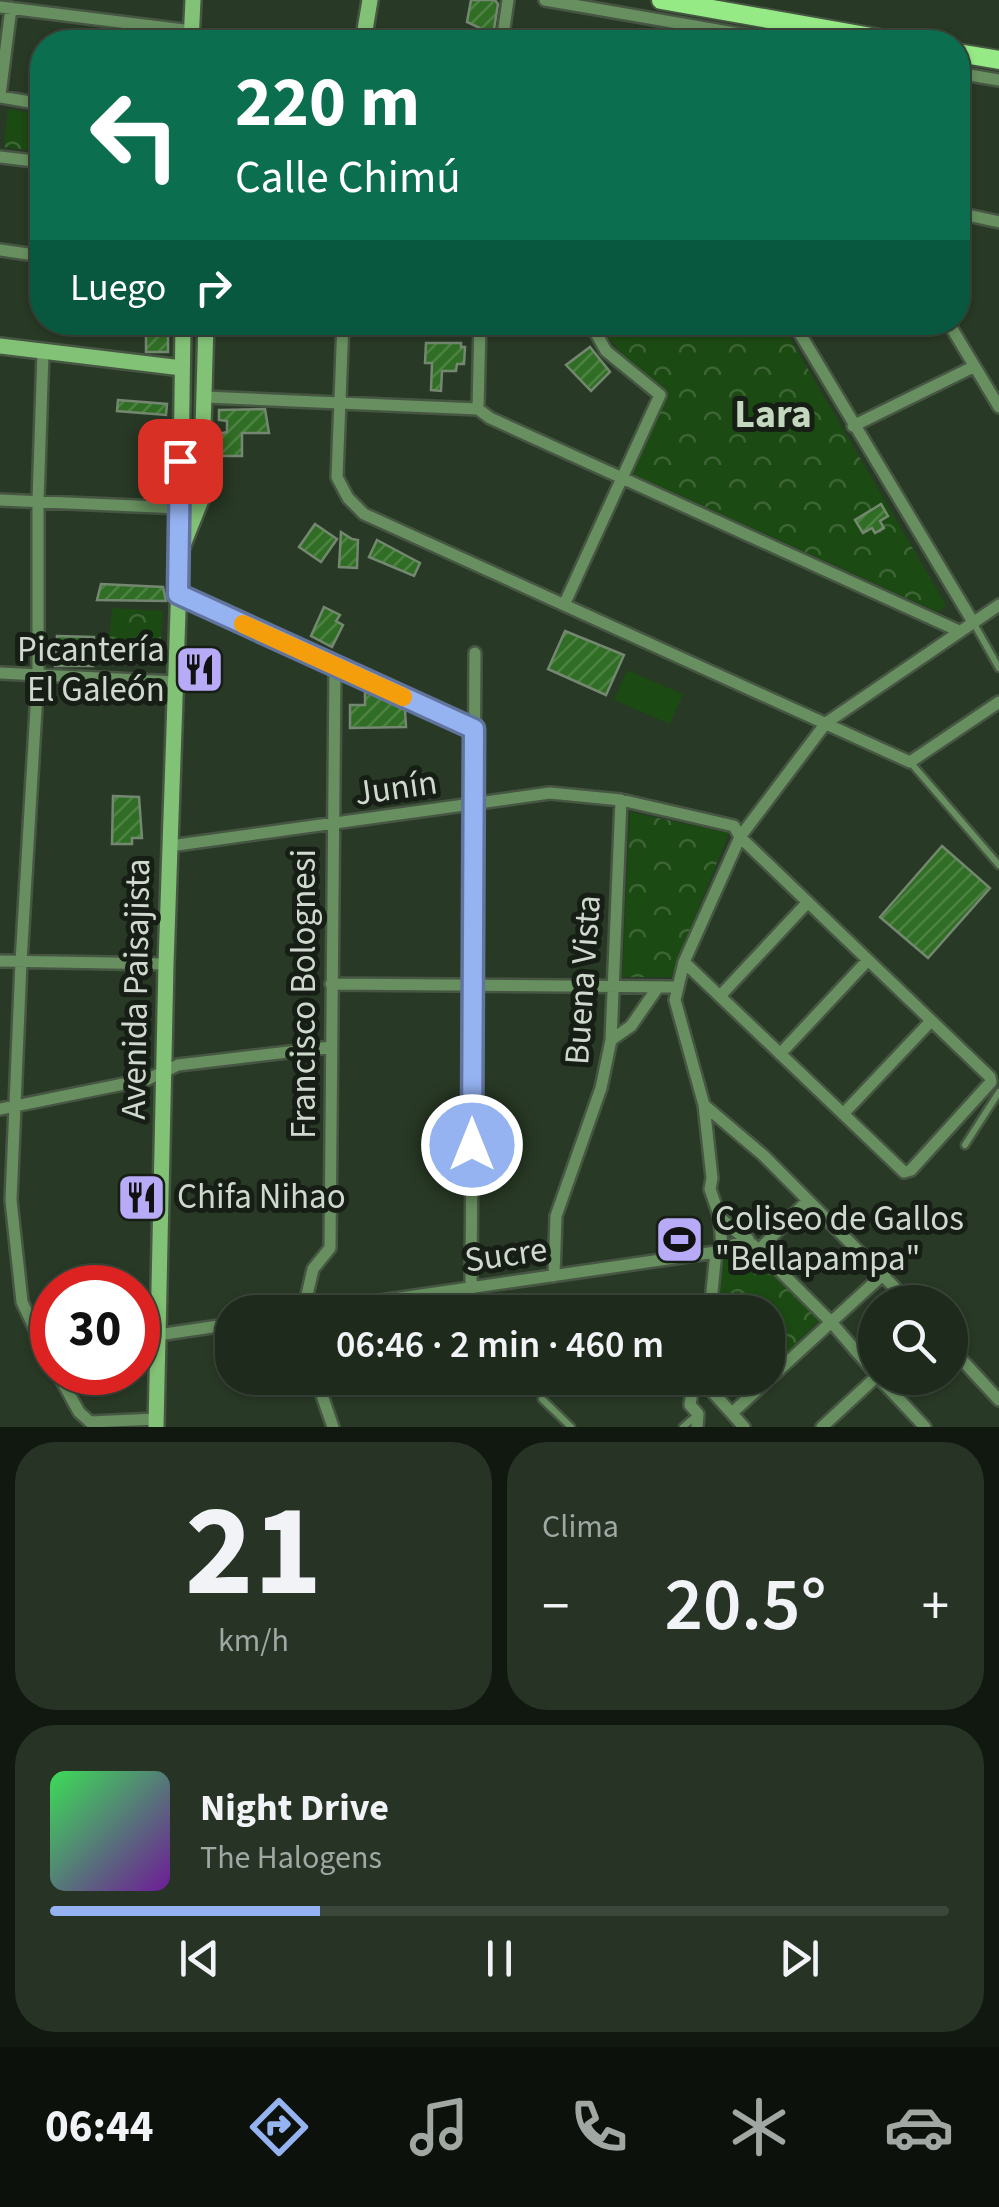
<!DOCTYPE html>
<html lang="es">
<meta charset="utf-8">
<style>
:root{--surface:#1e2b1c;--page:#263325;--text:#f1f3f6;--muted:#a1a7a3;--line:#3c473b;--accent:#95b2f1}
body{margin:0;font-family:"Source Sans 3",sans-serif;background:var(--page);color:var(--text);height:100vh;display:flex;flex-direction:column;font-size:38px;white-space:nowrap}
*{box-sizing:border-box;margin:0}
p{font-size:32px;color:var(--muted)}
.icon{flex:none;width:55px;height:55px;fill:none;stroke:currentColor;stroke-width:2;stroke-linecap:round;stroke-linejoin:round}
.map{position:relative;height:1427px;overflow:hidden}
.panel{display:flex;flex-direction:column;gap:15px;padding:15px;background:#10180f;flex:1}
.panel>*{flex:none}
.top-card{position:absolute;left:30px;top:30px;width:940px;height:305px;border-radius:40px;box-shadow:0 2px 8px #0004,0 0 0 2px var(--line);background:#0b6e4f;color:#fff;overflow:hidden}
.tools{position:absolute;left:858px;top:1285px;display:grid;gap:20px}
.tools a{display:grid;place-items:center;width:110px;height:110px;border-radius:50%;background:var(--surface);box-shadow:0 2px 8px #0004,0 0 0 2px var(--line);font-size:50px}
.speed{position:absolute;left:30px;top:1265px;display:flex;gap:20px;font-size:50px;font-weight:700;text-align:center}
.speed>*{display:grid;place-content:center;width:130px;height:130px;border-radius:50%;background:var(--surface);box-shadow:0 2px 8px #0004,0 0 0 2px var(--line);line-height:1}
.speed .limit{border:15px solid #d22;background:#fff;color:#111}
.pin{position:absolute;display:grid;place-items:center;width:85px;height:85px;color:#fff;margin:-42px;border-radius:20px;box-shadow:0 5px 15px #0006}
.me{position:absolute;width:110px;margin:-55px;rotate:0deg;stroke-linejoin:round;filter:drop-shadow(0 0 8px #0008)}
.turn{display:flex;align-items:center;gap:35px;height:210px;padding:0 40px;font-size:45px}
.turn .icon{width:130px;height:130px;stroke-width:2.5}
.turn b{display:block;font-size:70px;line-height:85px}
.then{display:flex;align-items:center;height:95px;padding:0 40px;background:#0003;gap:20px;font-size:38px}
.big{font-size:75px;font-weight:600;line-height:1.1}
.panel .widget{flex:1;display:flex;flex-direction:column;justify-content:center;gap:15px;min-width:0;padding:0 35px;border-radius:40px;background:var(--page)}
.panel .dial{align-items:center;gap:0}
.dial b{font-size:130px;line-height:1}
.song{display:flex;align-items:center;gap:30px}
.cover{width:120px;height:120px;border-radius:15px;background:linear-gradient(135deg,hsl(130 70% 55%),hsl(280 70% 35%))}
.played{height:10px;border-radius:5px;background:linear-gradient(90deg,var(--accent) 30%,var(--line) 30%)}
.keys{display:flex;justify-content:space-around;direction:ltr}
.heat{display:flex;justify-content:space-between;align-items:center;font-size:55px;direction:ltr}
.panel .tiles{flex:1;display:grid;gap:15px;grid-template-columns:1fr 1fr}
.widget:last-child{grid-column:span 2}
.trip{position:absolute;left:215px;top:1295px;width:570px;height:100px;border-radius:40px;background:var(--surface);box-shadow:0 2px 8px #0004,0 0 0 2px var(--line);font-weight:600;line-height:100px;text-align:center}
.dock{display:flex;height:160px;justify-content:space-around;align-items:center;background:#0c110b;color:var(--muted)}
.dock .icon{width:70px;height:70px}
.dock .selected{color:var(--accent)}
.dock b{font-size:45px;color:var(--text)}
.map>svg:first-child{display:block}
</style>
<div class="map">
<svg width="999" height="1427" viewBox="0 0 999 1427">
<defs>
<pattern id="forest-crowns" width="20" height="18" patternUnits="userSpaceOnUse" patternTransform="scale(2.5)"><rect width="20" height="18" fill="#1c4a13"/><path d="M2 6a3 3 0 1 1 6 0M12 15a3 3 0 1 1 6 0" fill="none" stroke="#3c6434"/></pattern>
<pattern id="building-hatch" width="6" height="6" patternUnits="userSpaceOnUse" patternTransform="scale(2.5)"><rect width="6" height="6" fill="#316e25"/><path d="M-1 1l2-2M0 6l6-6M5 7l2-2" fill="none" stroke="#4e8243"/></pattern>
</defs>
<rect width="100%" height="100%" fill="#283925"/>
<path fill="#1c4a13" d="M627 670 683 694 670 724 614 700Z"/>
<path fill="url(#forest-crowns)" d="M8 109 42 115V152L4 147Z
M597 323H781L946 605 938 612 633 474 666 391 628 361Z
M112 608 163 611 159 662 108 656Z
M630 812 729 833 671 977H622Z
M743 1246 820 1320 768 1370V1312H715L724 1253Z"/>
<path fill="url(#building-hatch)" stroke="#748770" stroke-width="2.5" d="M471 0H495L498 4 492 42H477L480 28 467 22Z
M146 324 168 325V352H146Z
M426 343H461V347H465L464 364H457L456 371H442L441 391 431 390 432 363H425Z
M590 347 610 372 591 391 566 365Z
M118 400 167 404 166 415 117 411Z
M265 409 269 433H242V456H214L215 435 227 432V421L219 420V410Z
M881 504 888 516 880 521 884 528 875 533 872 528 863 533 855 520Z
M315 524 337 539 321 562 299 547Z
M341 532 352 539 358 540 357 568 339 567Z
M377 540 420 563 414 576 369 557Z
M101 584 163 587 166 601 97 600Z
M324 607 340 615 336 621 343 625 332 647 311 636Z
M565 631 624 655 606 695 548 669Z
M57 636 94 637 93 666H55Z
M365 691 405 710 406 727 350 728V705H365Z
M113 796 139 797 142 838H132V844H112Z
M942 846 990 888 928 958 880 917Z"/>
<g fill="none" stroke-linecap="round" stroke-linejoin="round">
<defs>
<path id="lane" d="M973 622 999 668
M911 763 999 865
M965 1145 999 1092
M542 1399 571 1427
M683 1427 697 1415"/>
<path id="street" d="M545 0 787 42
M0 7 192 31
M502 42 508 0
M958 73 999 80
M0 95 11 8
M0 97 42 104
M0 157 42 162
M958 213 999 222
M0 250 42 256
M343 322 337 477 348 498 364 514 910 762 999 702
M480 322 478 409 490 418 959 631
M793 322 973 622
M948 322 999 407
M43 352 38 501V675L21 962 11 1200 22 1302 52 1365
M205 397 478 409
M853 426 973 367
M0 500 180 508
M178 594 474 729
M564 605 660 395 606 351 590 322
M0 673 176 682
M170 846 550 793 621 800 734 826 740 837 990 1077 991 1082 911 1170 904 1172 684 962
M0 961 166 964
M331 984 676 987
M720 996 808 902
M611 1040 631 1026 658 987
M780 1054 868 960
M704 1105 763 1155 909 1302
M0 1109 148 1079 178 1065 331 1047
M843 1114 931 1021
M720 1218 722 1250
M759 1250 808 1200
M554 1276 556 1216 601 1088 611 1040 621 800
M471 1289 475 653
M296 1312 307 1295 313 1269 330 1248 335 666
M304 1312 716 1252 748 1239
M710 1312 716 1252
M158 1335 232 1324
M950 1347 999 1400
M57 1372 79 1412 90 1422 157 1419
M875 1373 831 1322 759 1250 720 1218 710 1189 712 1178 704 1105 675 1000 684 962 740 837 826 723 999 605
M316 1378 333 1427
M694 1378 690 1405 698 1414 697 1427
M700 1378 744 1427
M879 1378 925 1427
M732 1413 901 1258
M822 1427 875 1378"/>
<path id="secondary" d="M191 42 193 0
M363 42 370 0
M0 346 182 368
M183 545 201 500 206 322
M156 1427 166 964 180 553 183 322"/>
<path id="primary" d="M661 0 900 42
M958 53 999 60"/>
</defs>
<use href="#lane" stroke="#465643" stroke-width="11"/>
<use href="#street" stroke="#465643" stroke-width="16"/>
<use href="#secondary" stroke="#465643" stroke-width="20"/>
<use href="#primary" stroke="#465643" stroke-width="22"/>
<path stroke="#677564" stroke-width="2.5" stroke-dasharray="2.5 8" stroke-linecap="butt" d="M737 1392 744 1378"/>
<use href="#lane" stroke="#678f5f" stroke-width="6"/>
<use href="#street" stroke="#678f5f" stroke-width="11"/>
<use href="#secondary" stroke="#82c276" stroke-width="15"/>
<use href="#primary" stroke="#96ea86" stroke-width="18"/>
</g>
<g fill="none" stroke-linecap="round" stroke-linejoin="round">
<defs>
<path id="route" d="M180 461 178 594 474 729 472 1145"/>
</defs>
<use href="#route" stroke="#61749d" stroke-width="25"/>
<use href="#route" stroke="#95b2f1" stroke-width="18"/>
<path stroke="#f59e0b" stroke-width="18" d="M243 624 403 697"/>
</g>
<defs>
<symbol id="restaurant-square" viewBox="-11 -11 22 22"><rect x="-9" y="-9" width="18" height="18" rx="4" fill="#b7abf8" stroke="#161e15"/><path d="M-5-6h1v4h1v-4h1v4h1v-4h1v5L-1.5 .5V6h-2V.5L-5-1ZM5-6V6H3V1.5H1.5Q1.5-4 5-6Z" fill="#111"/></symbol>
<symbol id="stadium-square" viewBox="-11 -11 22 22"><rect x="-9" y="-9" width="18" height="18" rx="4" fill="#b7abf8" stroke="#161e15"/><path d="M0-5a6.5 5 0 1 0 0 10a6.5 5 0 1 0 0-10ZM-3.5-1.8h7v3.6h-7Z" fill="#111"/></symbol>
</defs>
<g fill-rule="evenodd">
<use href="#restaurant-square" x="172" y="642" width="55" height="55"/>
<use href="#restaurant-square" x="114" y="1170" width="55" height="55"/>
<use href="#stadium-square" x="652" y="1212" width="55" height="55"/>
</g>
<g text-anchor="middle" dominant-baseline="central" stroke-width="10" stroke-linejoin="round" paint-order="stroke">
<g font-size="35" fill="#cfd9cd" stroke="#161e15" text-anchor="start">
<text x="165" y="650" text-anchor="end">Picantería<tspan x="165" dy="40">El Galeón</tspan></text>
<text x="177" y="1197">Chifa Nihao</text>
<text x="715" y="1219">Coliseo de Gallos<tspan x="715" dy="40">"Bellapampa"</tspan></text>
</g>
<g font-size="35" fill="#cfd9cd" stroke="#161e15">
<text transform="translate(396 788) rotate(-8)">Junín</text>
<text transform="translate(583 980) rotate(-86)">Buena Vista</text>
<text transform="translate(136 989) rotate(-89)">Avenida Paisajista</text>
<text transform="translate(304 994) rotate(-90)">Francisco Bolognesi</text>
<text transform="translate(506 1255) rotate(-8)">Sucre</text>
</g>
<g font-size="40" font-weight="bold" fill="#c3d8bf" stroke="#161e15">
<text x="773" y="414">Lara</text>
</g>
</g>
</svg>
<div class="tools">
<a><svg class="icon" aria-label="search" viewBox="0 0 24 24"><circle cx="10" cy="10" r="6"/><path d="M15 15l6 6"/></svg></a>
</div>
<div class="speed"><div class="limit">30</div></div>
<div class="pin" style="left:180px;top:461px;background:#d93025"><svg class="icon" aria-label="arrive" viewBox="0 0 24 24"><path d="M6 21V4h12l-3 4 3 4H6"/></svg></div>
<svg class="me" style="left:472px;top:1145px" viewBox="-20 -20 40 40"><circle r="17" fill="#95b2f1" stroke="#fff" stroke-width="3"/><path d="M0-11L8 9 0 5-8 9z" fill="#fff"/></svg>
<div class="trip">06:46 · 2 min · 460 m</div>
<div class="top-card">
<div class="turn"><svg class="icon" aria-label="left" viewBox="0 0 24 24"><path d="M17 20v-9H6M10 6l-5 5 5 5"/></svg><div><b>220 m</b>Calle Chimú</div></div>
<div class="then">Luego<svg class="icon" aria-label="right" viewBox="0 0 24 24"><path d="M7 20v-9h11M14 6l5 5-5 5"/></svg></div>
</div>
</div>
<section class="panel">
<div class="tiles">
<div class="widget dial"><b>21</b><p>km/h</p></div>
<div class="widget"><p>Clima</p>
<div class="heat"><a>−</a><b class="big">20.5°</b><a>+</a></div>
</div>
<div class="widget">
<div class="song"><i class="cover"></i><div><b>Night Drive</b><p>The Halogens</p></div></div>
<div class="played"></div>
<div class="keys"><svg class="icon" aria-label="previous" viewBox="0 0 24 24"><path d="M18 5L8 12l10 7zM5 5v14"/></svg><svg class="icon" aria-label="pause" viewBox="0 0 24 24"><path d="M8 5v14M16 5v14"/></svg><svg class="icon" aria-label="next" viewBox="0 0 24 24"><path d="M6 5l10 7-10 7zM19 5v14"/></svg></div>
</div>
</div>
</section>
<nav class="dock">
<b>06:44</b>
<svg class="icon selected" aria-label="directions" viewBox="0 0 24 24"><path d="M12 3l9 9-9 9-9-9zM9 14v-3h6M13 9l2 2-2 2"/></svg>
<svg class="icon" aria-label="music" viewBox="0 0 24 24"><path d="M9 18V5l10-2v13"/><circle cx="6" cy="18" r="3"/><circle cx="16" cy="16" r="3"/></svg>
<svg class="icon" aria-label="phone" viewBox="0 0 24 24"><path d="M5 4h4l2 5-3 2q2 4 5 5l2-3 5 2v4C11 20 4 13 5 4z"/></svg>
<svg class="icon" aria-label="climate" viewBox="0 0 24 24"><path d="M12 3v18M4 7l16 10M4 17L20 7"/></svg>
<svg class="icon" aria-label="car" viewBox="0 0 24 24"><path d="M5 17H2v-5l4-1 3-4h7l3 4 3 1v5h-3M9 17h6M6 11h13"/><circle cx="7" cy="17" r="2"/><circle cx="17" cy="17" r="2"/></svg>
</nav>
